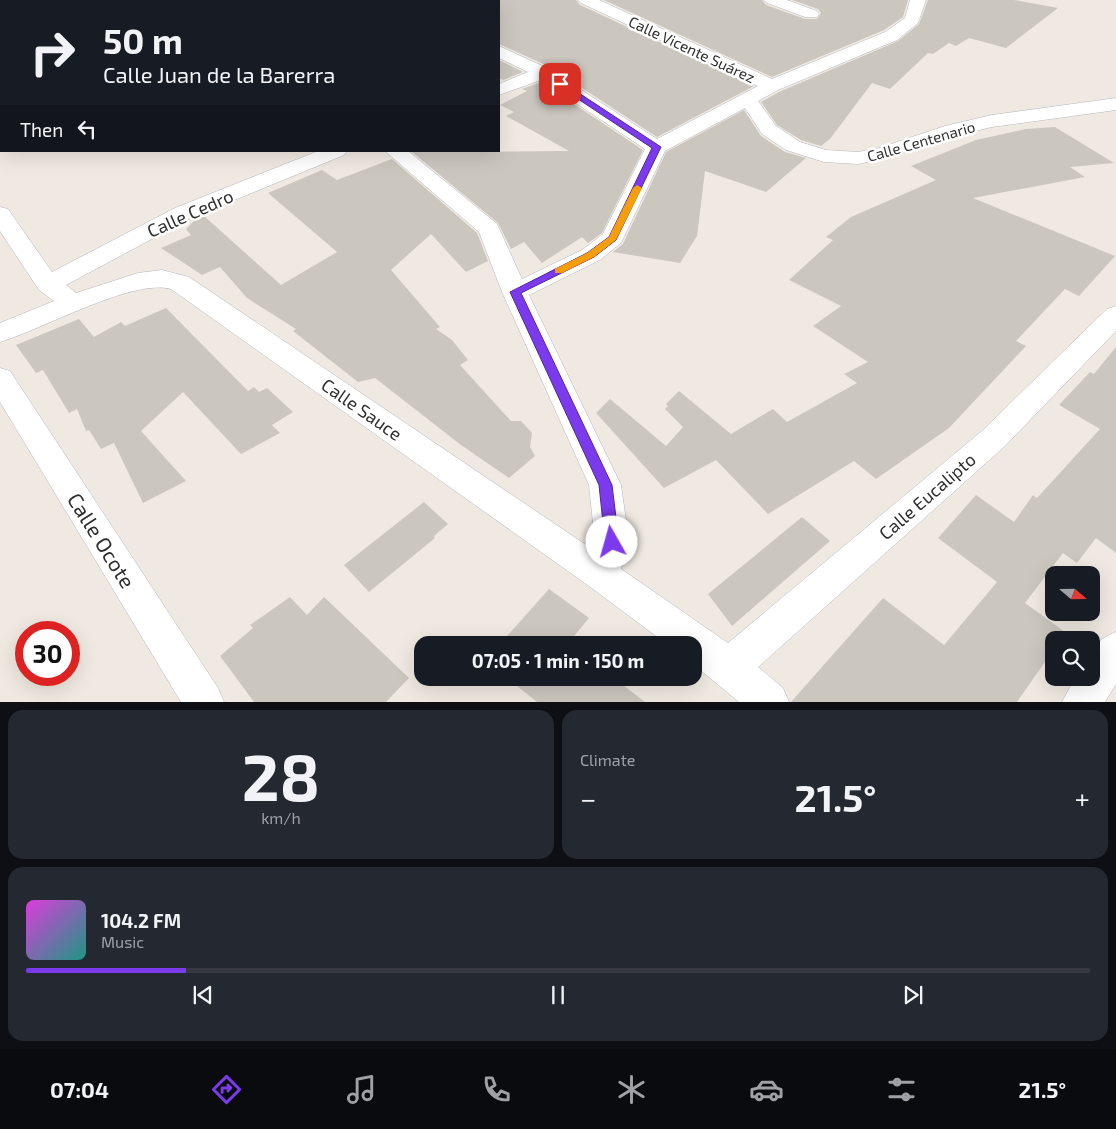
<!DOCTYPE html>
<meta charset="utf-8">
<style>
:root{--surface:#171b24;--page:#242831;--text:#f1f3f6;--muted:#9ea1a6;--line:#363941;--accent:#7c3aed}
body{margin:0;font-family:"Exo 2",sans-serif;background:var(--page);color:var(--text);height:100vh;display:flex;flex-direction:column;font-size:19px;white-space:nowrap}
*{box-sizing:border-box;margin:0}
p{font-size:16px;color:var(--muted)}
.icon{flex:none;width:28px;height:28px;fill:none;stroke:currentColor;stroke-width:2;stroke-linecap:round;stroke-linejoin:round}
.map{position:relative;height:702px;overflow:hidden}
.side{display:flex;flex-direction:column;gap:8px;padding:8px;background:#0d0f14;flex:1}
.side>*{flex:none}
.hud{position:absolute;left:0px;top:0px;width:500px;height:152px;box-shadow:0 5px 20px #0002;background:#171b24;color:var(--text);overflow:hidden}
.needle{width:32px;rotate:110deg}
.fabs{position:absolute;left:1045px;top:566px;display:grid;gap:10px}
.fabs a{display:grid;place-items:center;width:55px;height:55px;border-radius:10px;background:var(--surface);box-shadow:0 5px 20px #0002;font-size:25px}
.speed{position:absolute;left:15px;top:621px;display:flex;gap:10px;font-size:25px;font-weight:700;text-align:center}
.speed>*{display:grid;place-content:center;width:65px;height:65px;border-radius:50%;background:var(--surface);box-shadow:0 5px 20px #0002;line-height:1}
.speed .limit{border:8px solid #d22;background:#fff;color:#111}
.pin{position:absolute;display:grid;place-items:center;width:42px;height:42px;color:#fff;margin:-21px;border-radius:10px;box-shadow:0 2px 8px #0006}
.me{position:absolute;width:55px;margin:-28px;rotate:353deg;stroke-linejoin:round;filter:drop-shadow(0 0 4px #0008)}
.turn{display:flex;align-items:center;gap:18px;height:105px;padding:0 20px;font-size:22px}
.turn .icon{width:65px;height:65px;stroke-width:2.5}
.turn b{display:block;font-size:35px;line-height:42px}
.then{display:flex;align-items:center;height:48px;padding:0 20px;background:#0003;gap:10px;font-size:19px}
.big{font-size:38px;font-weight:700;line-height:1.1}
.side .card{flex:1;display:flex;flex-direction:column;justify-content:center;gap:8px;min-width:0;padding:0 18px;border-radius:15px;background:var(--page)}
.side .dial{align-items:center;gap:0}
.dial b{font-size:65px;line-height:1}
.song{display:flex;align-items:center;gap:15px}
.cover{width:60px;height:60px;border-radius:8px;background:linear-gradient(135deg,hsl(300 70% 55%),hsl(170 70% 35%))}
.played{height:5px;border-radius:2px;background:linear-gradient(90deg,var(--accent) 15%,var(--line) 15%)}
.keys{display:flex;justify-content:space-around;direction:ltr}
.heat{display:flex;justify-content:space-between;align-items:center;font-size:28px;direction:ltr}
.side .tiles{flex:1;display:grid;gap:8px;grid-template-columns:1fr 1fr}
.card:last-child{grid-column:span 2}
.trip{position:absolute;left:414px;top:636px;width:288px;height:50px;border-radius:15px;background:var(--surface);box-shadow:0 5px 20px #0002;font-weight:700;line-height:50px;text-align:center}
.tabs{display:flex;height:80px;justify-content:space-around;align-items:center;background:#090b0e;color:var(--muted)}
.tabs .icon{width:35px;height:35px}
.tabs .current{color:var(--accent)}
.tabs b{font-size:22px;color:var(--text)}
.map>svg:first-child{display:block}
</style>
<div class="map">
<svg width="1116" height="702" viewBox="0 0 1116 702">
<rect width="100%" height="100%" fill="#efe9e1"/>
<path fill="#cbc7bf" d="M499 0H576L580 5 754 86 657 137 550 67 499 44Z
M604 0H762L766 5 805 19H817L821 13 818 9 792 0H908L903 17 884 30 772 77Z
M928 0H1014L1058 8 1006 48 969 38 956 46 949 43 933 54 928 53 890 89 872 83 830 139 821 146 801 140 777 125 761 102 779 92 898 41 919 24Z
M499 60 523 72 503 80 499 78Z
M541 82 643 150 602 233 588 243 582 237 542 263 524 242 511 249 498 223 412 152 569 151 506 116 514 112 500 105 527 91 522 89Z
M744 110 761 136 785 152 806 158 766 192 705 171 697 236 680 263 613 252 623 244 666 152Z
M1055 127 1114 163 1070 167 1085 177 973 198 1115 256 1079 296 1065 289 1016 341 1026 346 949 428 876 479 854 461 768 514 716 460 664 488 596 413 610 399 666 446 683 427 665 409 668 406 666 404 679 391 731 434 773 409 787 422 857 383 844 374 868 362 813 326 841 306 789 280 833 240 826 237 851 217 936 180 911 166 976 140 1026 129Z
M392 159 477 233 488 261 466 272 431 234 391 270 440 327 436 329 452 340 468 360 460 365 511 421H521L532 433 530 447 535 456 509 478 461 445 375 378 358 382 293 331 296 329 247 298 220 267 202 275 161 248 191 235 186 229 198 217 203 215 281 285 337 252 268 193 322 170 337 180Z
M166 308 248 391 254 387 259 392 267 388 293 412 272 425 280 433 241 454 183 392 141 431 186 481 143 503 114 443 101 449 89 430 86 431 77 409 69 413 43 370 36 373 16 345 79 319 94 337 121 322 125 326Z
M1116 347V553L1096 538 1077 563 1063 553 1025 603 1065 632 1060 640H1054V649L1017 702H791L883 598 944 645 997 582 938 538 976 495 1014 522 1033 495 1037 498 1100 429 1059 405 1090 372 1094 374Z
M424 502 448 524 434 536 435 538 369 592 344 565Z
M802 517 830 541 732 626 708 594Z
M549 589 589 618 569 642 573 645H499Z
M290 597 307 615 324 597 409 678 386 702H254L220 656 253 628 250 625Z
M507 678H614L645 702H537Z"/>
<g fill="none" stroke-linecap="round" stroke-linejoin="round">
<defs>
<path id="minor" d="M198 0H215L216 1H199Z
M388 0H406L407 1H389Z
M578 0H599L772 79 885 32 905 18 910 0H926L918 23 897 40 778 90 758 101 776 126 800 142 826 150 858 152 879 148 945 126 992 115 1116 98V110L992 127 958 135 890 157 858 164 824 162 786 150 762 134 745 108 665 151 621 243 600 260 529 295 621 485 629 542 621 569 728 643 983 430 1107 309 1116 306V331L1005 446 758 667 783 688 789 702H739L692 663V645H668L589 586 171 289C133 278 41 330 0 342V323L54 301 39 290 0 231V207L8 209 52 272 175 208 318 151H347L344 155 191 218 66 285 76 293 138 273 162 270 189 277 592 549 595 542 589 485 502 292 479 232 385 151H408L497 224 522 279 582 250 603 234 645 149 541 80 499 95V84L528 72 499 58V46L549 69 657 139 758 86 581 3Z
M764 0H787L817 11 819 14 817 17H805L767 3Z
M0 13 1 14V24H0Z
M0 368 10 371 218 688 224 702H181L0 402Z
M1116 632V684L1105 702H1062L1075 678H1091C1091 653 1092 641 1116 632Z"/>
</defs>
<use href="#minor" stroke="#b4b7c1" stroke-width="1"/>
<use href="#minor" fill="#fff" fill-rule="evenodd"/>
</g>
<path fill="#7c3aed" stroke="#51269a" d="M557 82H562L661 147 616 240 594 257 521 293 612 485 619 542 617 547 612 548 607 547 605 542 599 485 510 292 587 253 609 237 652 148 557 85Z"/>
<path fill="#f59e0b" d="M637 185 642 188 616 240 594 257 562 273H555V269L587 253 609 237 633 188Z"/>
<g text-anchor="middle" dominant-baseline="central" stroke-width="5" stroke-linejoin="round" paint-order="stroke">
<g font-size="15" fill="#2e2e2e" stroke="#fff">
<text transform="translate(692 49) rotate(25)">Calle Vicente Suárez</text>
<text transform="translate(921 141) rotate(-16)">Calle Centenario</text>
</g>
<g font-size="18" fill="#2e2e2e" stroke="#fff">
<text transform="translate(190 213) rotate(-24)">Calle Cedro</text>
<text transform="translate(362 409) rotate(35)">Calle Sauce</text>
<text transform="translate(927 496) rotate(-41)">Calle Eucalipto</text>
</g>
<g font-size="21" fill="#2e2e2e" stroke="#fff">
<text transform="translate(102 540) rotate(58)">Calle Ocote</text>
</g>
</g>
</svg>
<div class="fabs">
<a><svg class="needle" viewBox="-14 -14 28 28"><path d="M0-13l5 13h-10z" fill="#e53935"/><path d="M0 13l5-13h-10z" fill="#9ea1a6"/></svg></a>
<a><svg class="icon" aria-label="search" viewBox="0 0 24 24"><circle cx="10" cy="10" r="6"/><path d="M15 15l6 6"/></svg></a>
</div>
<div class="speed"><div class="limit">30</div></div>
<div class="pin" style="left:560px;top:84px;background:#d93025"><svg class="icon" aria-label="arrive" viewBox="0 0 24 24"><path d="M6 21V4h12l-3 4 3 4H6"/></svg></div>
<svg class="me" style="left:612px;top:542px" viewBox="-20 -20 40 40"><circle r="19" fill="#fff"/><path d="M0-13L10 11 0 6-10 11z" fill="#7c3aed"/></svg>
<div class="trip">07:05 · 1 min · 150 m</div>
<div class="hud">
<div class="turn"><svg class="icon" aria-label="right" viewBox="0 0 24 24"><path d="M7 20v-9h11M14 6l5 5-5 5"/></svg><div><b>50 m</b>Calle Juan de la Barerra</div></div>
<div class="then">Then<svg class="icon" aria-label="left" viewBox="0 0 24 24"><path d="M17 20v-9H6M10 6l-5 5 5 5"/></svg></div>
</div>
</div>
<section class="side">
<div class="tiles">
<div class="card dial"><b>28</b><p>km/h</p></div>
<div class="card"><p>Climate</p>
<div class="heat"><a>−</a><b class="big">21.5°</b><a>+</a></div>
</div>
<div class="card">
<div class="song"><i class="cover"></i><div><b>104.2 FM</b><p>Music</p></div></div>
<div class="played"></div>
<div class="keys"><svg class="icon" aria-label="previous" viewBox="0 0 24 24"><path d="M18 5L8 12l10 7zM5 5v14"/></svg><svg class="icon" aria-label="pause" viewBox="0 0 24 24"><path d="M8 5v14M16 5v14"/></svg><svg class="icon" aria-label="next" viewBox="0 0 24 24"><path d="M6 5l10 7-10 7zM19 5v14"/></svg></div>
</div>
</div>
</section>
<nav class="tabs">
<b>07:04</b>
<svg class="icon current" aria-label="directions" viewBox="0 0 24 24"><path d="M12 3l9 9-9 9-9-9zM9 14v-3h6M13 9l2 2-2 2"/></svg>
<svg class="icon" aria-label="music" viewBox="0 0 24 24"><path d="M9 18V5l10-2v13"/><circle cx="6" cy="18" r="3"/><circle cx="16" cy="16" r="3"/></svg>
<svg class="icon" aria-label="phone" viewBox="0 0 24 24"><path d="M5 4h4l2 5-3 2q2 4 5 5l2-3 5 2v4C11 20 4 13 5 4z"/></svg>
<svg class="icon" aria-label="climate" viewBox="0 0 24 24"><path d="M12 3v18M4 7l16 10M4 17L20 7"/></svg>
<svg class="icon" aria-label="car" viewBox="0 0 24 24"><path d="M5 17H2v-5l4-1 3-4h7l3 4 3 1v5h-3M9 17h6M6 11h13"/><circle cx="7" cy="17" r="2"/><circle cx="17" cy="17" r="2"/></svg>
<svg class="icon" aria-label="filters" viewBox="0 0 24 24"><path d="M4 7h16M4 17h16"/><circle cx="9" cy="7" r="2"/><circle cx="15" cy="17" r="2"/></svg>
<b>21.5°</b>
</nav>
